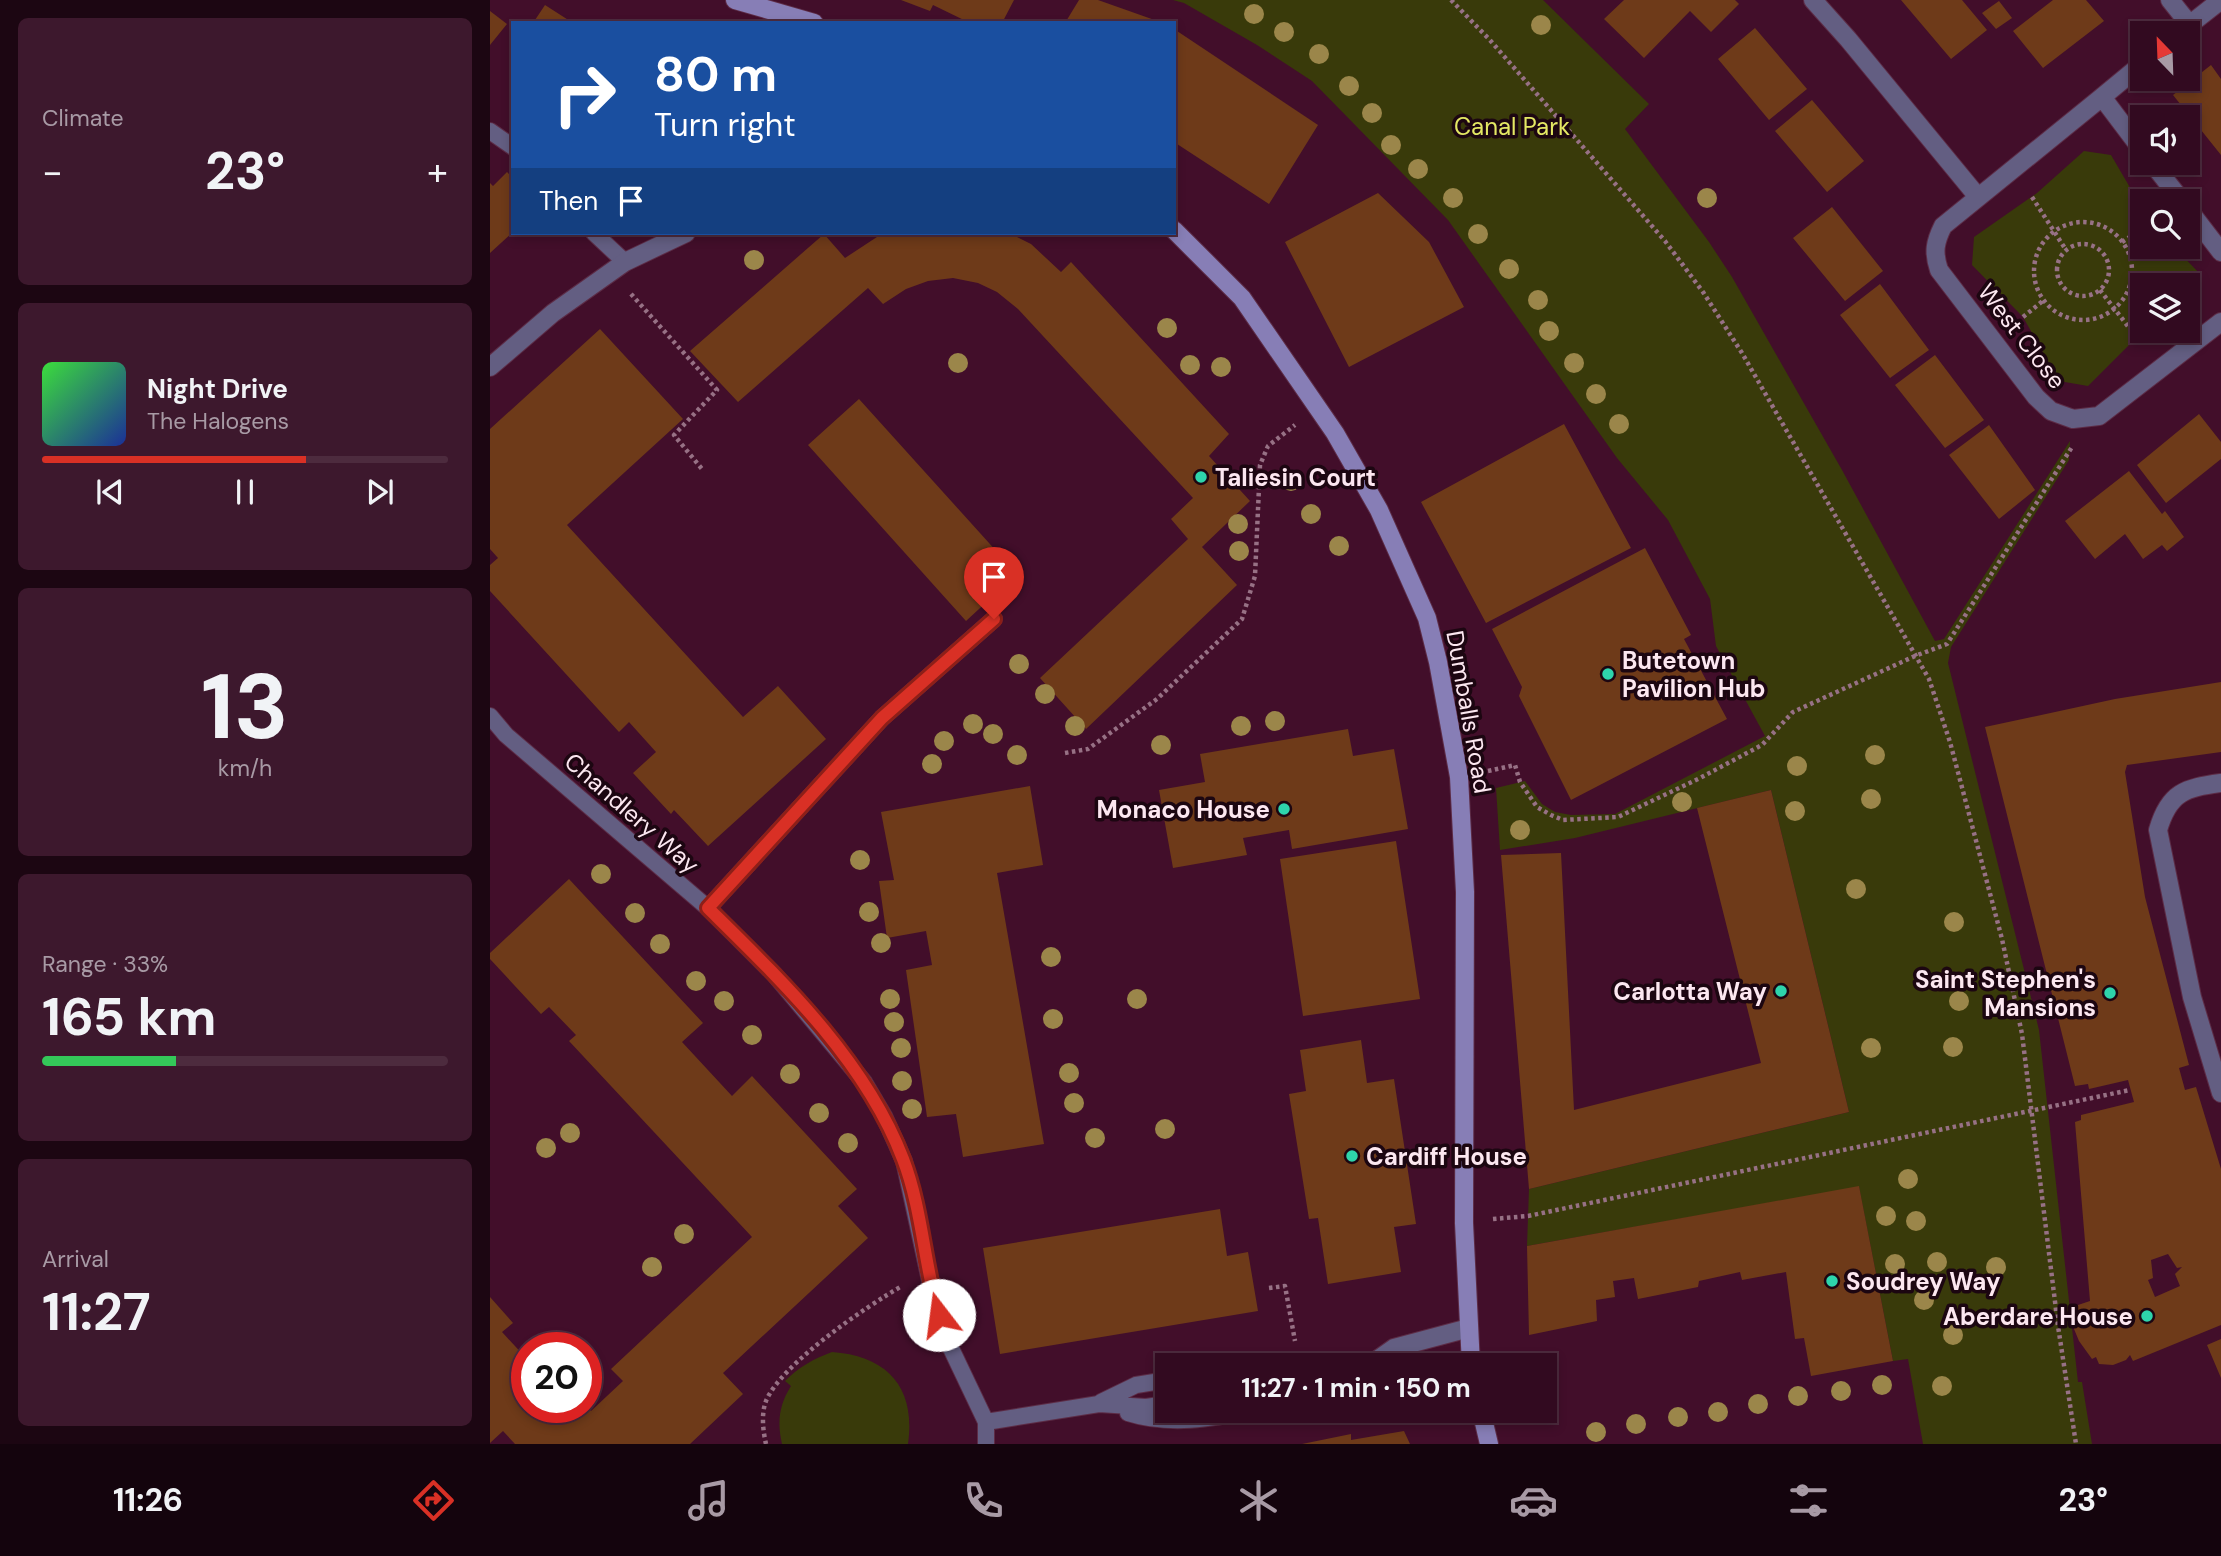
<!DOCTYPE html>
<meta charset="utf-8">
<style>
:root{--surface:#320a20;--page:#3d182d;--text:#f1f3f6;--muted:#a89aa5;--line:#4d2b3e;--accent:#d93025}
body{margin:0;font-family:"DM Sans",sans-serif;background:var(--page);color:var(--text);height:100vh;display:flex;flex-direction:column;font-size:26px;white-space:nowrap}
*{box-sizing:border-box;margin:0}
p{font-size:23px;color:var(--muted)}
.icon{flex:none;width:38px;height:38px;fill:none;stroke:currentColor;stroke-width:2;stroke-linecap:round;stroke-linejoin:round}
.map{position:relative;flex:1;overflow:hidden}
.details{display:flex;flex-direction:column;gap:18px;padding:18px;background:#1c0612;width:490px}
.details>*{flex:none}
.hud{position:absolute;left:21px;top:21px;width:665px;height:214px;border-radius:0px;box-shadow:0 4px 10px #0003,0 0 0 2px var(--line);background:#1a4fa0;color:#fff;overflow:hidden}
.needle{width:46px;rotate:337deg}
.fabs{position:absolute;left:1640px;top:21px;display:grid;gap:14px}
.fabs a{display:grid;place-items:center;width:70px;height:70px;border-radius:0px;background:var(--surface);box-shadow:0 4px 10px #0003,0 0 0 2px var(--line);font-size:35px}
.speed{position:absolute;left:21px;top:1332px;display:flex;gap:14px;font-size:35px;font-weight:700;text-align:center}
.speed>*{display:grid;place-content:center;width:91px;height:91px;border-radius:50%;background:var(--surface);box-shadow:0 4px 10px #0003,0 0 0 2px var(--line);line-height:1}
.speed .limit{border:10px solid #d22;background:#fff;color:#111}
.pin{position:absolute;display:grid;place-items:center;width:60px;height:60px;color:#fff;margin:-72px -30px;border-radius:50% 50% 50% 0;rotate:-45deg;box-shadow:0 0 7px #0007}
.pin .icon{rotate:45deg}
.me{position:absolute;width:77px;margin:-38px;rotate:345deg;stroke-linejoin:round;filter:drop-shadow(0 0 5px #0008)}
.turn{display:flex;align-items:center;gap:24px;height:147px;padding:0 28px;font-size:32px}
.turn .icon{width:91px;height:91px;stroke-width:2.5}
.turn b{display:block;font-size:49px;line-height:60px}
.then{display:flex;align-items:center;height:66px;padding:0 28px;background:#0003;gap:14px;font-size:26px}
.big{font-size:52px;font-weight:700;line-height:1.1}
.details .widget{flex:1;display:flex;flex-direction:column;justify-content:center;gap:10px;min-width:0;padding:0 24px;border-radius:10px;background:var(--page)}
.details .dial{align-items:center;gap:0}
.dial b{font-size:91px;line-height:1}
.song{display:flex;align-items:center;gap:21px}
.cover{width:84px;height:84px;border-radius:10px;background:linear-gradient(135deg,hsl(120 70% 55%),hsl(230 70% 35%))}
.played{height:7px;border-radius:4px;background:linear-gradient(90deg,var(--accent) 65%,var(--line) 65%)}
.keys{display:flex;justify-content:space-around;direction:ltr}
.heat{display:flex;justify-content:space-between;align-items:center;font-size:38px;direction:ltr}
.charge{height:10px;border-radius:5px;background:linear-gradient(90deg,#34c759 33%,var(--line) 0)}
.trip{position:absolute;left:665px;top:1353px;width:402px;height:70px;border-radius:0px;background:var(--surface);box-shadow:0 4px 10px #0003,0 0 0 2px var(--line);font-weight:700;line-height:70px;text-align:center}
.tab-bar{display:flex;height:112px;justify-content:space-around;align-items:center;background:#14040d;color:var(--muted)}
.tab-bar .icon{width:49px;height:49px}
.tab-bar .on{color:var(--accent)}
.tab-bar b{font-size:32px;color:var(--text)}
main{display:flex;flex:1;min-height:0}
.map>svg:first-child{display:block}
</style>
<main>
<section class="details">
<div class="widget"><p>Climate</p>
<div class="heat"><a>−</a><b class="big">23°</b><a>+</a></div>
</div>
<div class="widget">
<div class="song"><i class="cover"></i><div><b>Night Drive</b><p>The Halogens</p></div></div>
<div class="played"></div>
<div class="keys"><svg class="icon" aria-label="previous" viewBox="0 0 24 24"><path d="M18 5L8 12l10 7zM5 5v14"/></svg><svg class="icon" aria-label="pause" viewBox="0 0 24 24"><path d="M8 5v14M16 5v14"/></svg><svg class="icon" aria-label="next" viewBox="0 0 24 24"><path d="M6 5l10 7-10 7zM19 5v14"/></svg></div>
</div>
<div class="widget dial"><b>13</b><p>km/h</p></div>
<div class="widget"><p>Range · 33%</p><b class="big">165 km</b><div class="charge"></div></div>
<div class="widget"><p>Arrival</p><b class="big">11:27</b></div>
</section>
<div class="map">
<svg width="1731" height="1444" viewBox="0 0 1731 1444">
<rect width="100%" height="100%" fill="#420e2a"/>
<path fill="#393a0a" d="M683 0H1053L1159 104 1135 129 1219 242 1242 277 1352 470 1445 641 1454 639 1580 441 1579 460 1461 647 1458 663 1549 1030 1588 1382H1592L1602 1444H1433L1418 1359 1403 1361 1369 1187 1037 1246 1039 1189 1359 1112 1281 790 1085 838 1010 850 1006 788 1035 781 1052 804 1065 812 1081 815 1125 814 1275 736 1226 646 1220 599 1178 520 1127 458 958 220 822 81 767 45 694 3Z
M1594 151 1621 155 1652 208V247H1684L1711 275 1706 305 1698 309V285H1652V331H1658L1641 343 1598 386 1569 381 1533 317 1482 265 1484 237 1547 193Z
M342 1352C398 1356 426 1388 418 1444H292C287 1422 289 1405 301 1386L295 1381C309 1367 323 1359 342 1352Z"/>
<path fill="#6e3a19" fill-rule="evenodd" d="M411 0H524L512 23H480L443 5 440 11Z
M589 0H608L673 23H575Z
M1134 0H1245L1249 4 1221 32 1200 11 1154 58 1114 19Z
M1411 0H1472L1497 30 1461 59Z
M1563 0H1596L1614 21 1553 68 1523 31Z
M1509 1 1522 18 1506 29 1492 13Z
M55 5 83 23H43Z
M0 11 17 24 0 45Z
M1265 28 1317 89 1279 120 1228 59Z
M684 29 828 125 779 204 684 142Z
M1721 65 1731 79V155L1683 95Z
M1322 100 1374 161 1337 192 1285 131Z
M17 172 23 178V232L0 253V183L3 186Z
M888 193 939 242 974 307 859 367 795 242Z
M1342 207 1393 271 1355 301 1303 238Z
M397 233H519L541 244 571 272 581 262 739 434 719 456 760 501 712 547 747 585 596 729 550 678 698 539 681 519 703 498 528 309 507 292 488 283 463 278 438 281 416 289 393 304 378 288 248 402 200 351 334 234 355 258 390 235Z
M1390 284 1439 350 1400 378 1350 315Z
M110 329 193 419 77 525 253 717 288 686 336 739 218 846 184 810 181 814 143 773 166 752 139 722 129 732 0 591V565L8 558 0 549V429Z
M1445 355 1494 420 1455 448 1405 385Z
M369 399 527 574 476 621 318 445Z
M1709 414 1731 442V459L1676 503 1647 465Z
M1074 424 1141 548 996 623 931 502Z
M1499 425 1545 490 1509 519 1459 455Z
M1639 471 1672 514 1675 511 1694 537 1677 551 1672 545 1653 559 1635 534 1605 559 1575 521Z
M1155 548 1201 635 1194 639 1237 719 1081 800 1029 696 1032 687 1002 629Z
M1731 682V752L1637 765 1635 772 1655 897 1699 1065 1689 1068 1695 1090 1706 1087 1731 1169V1325L1643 1361 1640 1355 1636 1360 1623 1365 1609 1364 1606 1357 1602 1359 1589 1341 1584 1329 1582 1307 1600 1301 1585 1122 1591 1120V1115L1644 1102 1638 1080 1599 1089 1598 1084 1585 1086 1495 727 1625 699ZM1678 1254 1687 1268 1692 1267 1685 1274 1690 1286 1665 1297 1658 1280 1663 1278 1661 1260Z
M858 729 863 756 904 749 918 829 802 849 799 830 753 838 757 855 683 868 669 790 715 782 710 754Z
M540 786 553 865 507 873 554 1144 473 1157 466 1114 437 1117 416 970 442 965 436 931 397 938 389 881 404 880 391 812Z
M1281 790 1359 1112 1039 1189 1011 855 1071 853 1084 1110 1271 1063 1207 808Z
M906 841 930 999 813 1016 790 859Z
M79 879 213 1023 192 1042 242 1096 262 1076 367 1189 348 1206 378 1238 233 1373 253 1394 200 1444H25L13 1431 0 1443V1297L23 1323 12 1332 37 1359V1407H97L101 1411 133 1381 121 1369 262 1237 79 1041 86 1035 59 1007 51 1014 0 959V953Z
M871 1040 877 1083 904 1079 926 1224 904 1227 911 1272 838 1284 828 1218 819 1219 799 1094 816 1091 810 1050Z
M1369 1186 1403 1361 1321 1376 1314 1338 1305 1339 1296 1272 1252 1280 1250 1272 1209 1281 1208 1287 1148 1299 1144 1278 1123 1281 1125 1297 1106 1300 1107 1321 1039 1335 1037 1246Z
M730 1209 737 1256 758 1252 768 1311 510 1354 493 1248Z
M1731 1339V1378L1717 1345Z
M914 1431 920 1444H812L861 1434V1440Z"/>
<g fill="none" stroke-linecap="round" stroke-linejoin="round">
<defs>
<path id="lane" d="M0 131 23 147
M104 233 135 262
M0 716 16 735 218 908 284 974 374 1082 394 1116 414 1161 442 1290 457 1340 496 1422V1444
M218 908 392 718 504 619
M783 1365H790
M611 1402 646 1385 677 1380
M638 1413C679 1426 722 1419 763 1410
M496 1422 609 1404 656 1407 677 1404"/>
<path id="street" d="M1323 0 1358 39 1488 197
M1680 0 1700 25
M1689 33 1731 0
M1612 97 1652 64
M1652 150 1612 97 1453 226C1445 242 1443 252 1449 270L1546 397 1561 411 1583 419 1609 416 1731 322
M1662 163 1692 201
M1698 209 1731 252
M0 367 63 313 135 262 196 233
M1731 783C1695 788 1679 792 1668 830L1702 997 1731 1093
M880 1365 904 1348 979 1328"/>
<path id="secondary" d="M245 0 324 23
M684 230 752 298 845 433 889 510 937 618 948 662 969 777 975 892 974 1223 981 1365
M991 1410 999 1444"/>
</defs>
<use href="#lane" stroke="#5c2c46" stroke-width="18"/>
<use href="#street" stroke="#5c2c46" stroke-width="20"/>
<use href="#secondary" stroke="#5c2c46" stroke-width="20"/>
<path stroke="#977185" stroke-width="4.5" stroke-dasharray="3.5 3.5" stroke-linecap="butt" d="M961 0 999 39 1175 241 1213 292 1252 353 1439 679 1460 742 1512 939 1532 1034 1568 1326 1586 1444
M1542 197 1576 250
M1544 271a49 49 0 1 1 98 0a49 49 0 1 1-98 0Z
M1632 242 1652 229
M1567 270a26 26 0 1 1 52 0a26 26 0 1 1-52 0Z
M1610 290 1647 338
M141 294 227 390 184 435 212 469
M1533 317 1554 300
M575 753 598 749 667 699 752 619 765 576 770 465 778 446 805 425
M998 771 1025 765 1030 782 1047 807 1061 815 1073 820 1128 817 1210 778 1272 745 1303 712 1425 656 1457 644 1582 447
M1003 1219 1038 1216 1640 1090
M779 1288 795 1286 805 1341
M276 1444C273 1431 271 1414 276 1401 291 1364 377 1306 412 1286"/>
<use href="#lane" stroke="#635e82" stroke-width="16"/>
<use href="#street" stroke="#635e82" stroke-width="18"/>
<use href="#secondary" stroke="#877eb6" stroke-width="18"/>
</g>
<g fill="#9b864a">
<circle cx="764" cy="14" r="10"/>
<circle cx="1051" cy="25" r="10"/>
<circle cx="794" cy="32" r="10"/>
<circle cx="829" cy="54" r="10"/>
<circle cx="859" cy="86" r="10"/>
<circle cx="882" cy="113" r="10"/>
<circle cx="901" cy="145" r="10"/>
<circle cx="928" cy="169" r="10"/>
<circle cx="963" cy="198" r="10"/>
<circle cx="1217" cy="198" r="10"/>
<circle cx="988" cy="234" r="10"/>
<circle cx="264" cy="260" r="10"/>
<circle cx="1019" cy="269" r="10"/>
<circle cx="1048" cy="300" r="10"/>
<circle cx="677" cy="328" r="10"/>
<circle cx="1059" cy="331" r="10"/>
<circle cx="468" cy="363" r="10"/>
<circle cx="1084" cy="363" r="10"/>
<circle cx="700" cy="365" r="10"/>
<circle cx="731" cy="367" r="10"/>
<circle cx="1106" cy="394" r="10"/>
<circle cx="1129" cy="424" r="10"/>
<circle cx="801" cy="481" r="10"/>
<circle cx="821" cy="514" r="10"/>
<circle cx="748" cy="524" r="10"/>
<circle cx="849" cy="546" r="10"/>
<circle cx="749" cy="551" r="10"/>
<circle cx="529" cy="664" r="10"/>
<circle cx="555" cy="694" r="10"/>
<circle cx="785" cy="721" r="10"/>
<circle cx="483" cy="724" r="10"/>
<circle cx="585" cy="726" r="10"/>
<circle cx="751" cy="726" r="10"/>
<circle cx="503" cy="734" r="10"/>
<circle cx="454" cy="741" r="10"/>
<circle cx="671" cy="745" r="10"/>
<circle cx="527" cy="755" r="10"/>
<circle cx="1385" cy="755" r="10"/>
<circle cx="442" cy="764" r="10"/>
<circle cx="1307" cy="766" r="10"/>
<circle cx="1381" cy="799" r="10"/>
<circle cx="1192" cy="802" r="10"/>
<circle cx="1305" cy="811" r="10"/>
<circle cx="1030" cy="830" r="10"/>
<circle cx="370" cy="860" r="10"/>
<circle cx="111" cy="874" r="10"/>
<circle cx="1366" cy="889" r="10"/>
<circle cx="379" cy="912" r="10"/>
<circle cx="145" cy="913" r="10"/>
<circle cx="1464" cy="922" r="10"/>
<circle cx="391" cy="943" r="10"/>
<circle cx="170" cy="944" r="10"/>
<circle cx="561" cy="957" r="10"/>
<circle cx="206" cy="981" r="10"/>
<circle cx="400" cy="999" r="10"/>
<circle cx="647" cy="999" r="10"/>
<circle cx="234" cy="1001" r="10"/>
<circle cx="1469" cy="1001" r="10"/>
<circle cx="563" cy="1019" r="10"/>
<circle cx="404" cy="1022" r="10"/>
<circle cx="262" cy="1035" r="10"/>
<circle cx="1463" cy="1047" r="10"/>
<circle cx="411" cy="1048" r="10"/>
<circle cx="1381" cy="1048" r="10"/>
<circle cx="579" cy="1073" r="10"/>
<circle cx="300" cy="1074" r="10"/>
<circle cx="412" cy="1081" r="10"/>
<circle cx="584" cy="1103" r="10"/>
<circle cx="422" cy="1109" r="10"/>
<circle cx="329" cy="1113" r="10"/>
<circle cx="675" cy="1129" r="10"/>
<circle cx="80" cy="1133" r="10"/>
<circle cx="605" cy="1138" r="10"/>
<circle cx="358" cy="1143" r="10"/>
<circle cx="56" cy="1148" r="10"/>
<circle cx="1418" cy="1179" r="10"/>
<circle cx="1396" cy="1216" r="10"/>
<circle cx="1426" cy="1221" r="10"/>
<circle cx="194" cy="1234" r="10"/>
<circle cx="1447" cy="1262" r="10"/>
<circle cx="1405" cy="1264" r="10"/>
<circle cx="162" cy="1267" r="10"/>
<circle cx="1506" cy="1267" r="10"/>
<circle cx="1434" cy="1300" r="10"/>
<circle cx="1463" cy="1335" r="10"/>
<circle cx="1392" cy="1385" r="10"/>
<circle cx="1452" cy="1386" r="10"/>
<circle cx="1351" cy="1391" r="10"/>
<circle cx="1308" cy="1396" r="10"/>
<circle cx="1268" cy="1404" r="10"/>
<circle cx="1228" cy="1412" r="10"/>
<circle cx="1188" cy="1417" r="10"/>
<circle cx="1146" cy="1424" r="10"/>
<circle cx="1106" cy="1432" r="10"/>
</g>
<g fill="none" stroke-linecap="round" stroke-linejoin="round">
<defs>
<path id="route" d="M449 1315C434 1264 432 1208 413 1159 375 1060 292 981 218 908L392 718 504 619"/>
</defs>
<use href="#route" stroke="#8d1f18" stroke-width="18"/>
<use href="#route" stroke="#d93025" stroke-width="12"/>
</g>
<g fill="#2ed4ab" stroke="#1c0611" stroke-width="2.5">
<circle cx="711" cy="477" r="7"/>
<circle cx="1118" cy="674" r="7"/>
<circle cx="794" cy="809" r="7"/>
<circle cx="1291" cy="991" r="7"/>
<circle cx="1620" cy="993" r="7"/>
<circle cx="862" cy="1156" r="7"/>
<circle cx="1342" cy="1281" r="7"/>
<circle cx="1657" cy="1316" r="7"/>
</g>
<g text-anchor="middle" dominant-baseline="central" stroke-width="7" stroke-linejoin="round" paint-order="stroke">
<g font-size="24" fill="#e4e864" stroke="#1c0611">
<text x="1022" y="126">Canal Park</text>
</g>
<g font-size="24" fill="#fce7f0" stroke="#1c0611">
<text transform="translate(1532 336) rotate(52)">West Close</text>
<text transform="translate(979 712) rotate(80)">Dumballs Road</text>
<text transform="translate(142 813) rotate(41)">Chandlery Way</text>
</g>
<g font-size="24" font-weight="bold" fill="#fce7f0" stroke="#1c0611" text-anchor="start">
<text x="725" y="477">Taliesin Court</text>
<text x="1132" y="660">Butetown<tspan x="1132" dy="28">Pavilion Hub</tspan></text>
<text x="780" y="809" text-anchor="end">Monaco House</text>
<text x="1606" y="979" text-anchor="end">Saint Stephen's<tspan x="1606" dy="28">Mansions</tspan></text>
<text x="1277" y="991" text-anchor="end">Carlotta Way</text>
<text x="876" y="1156">Cardiff House</text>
<text x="1356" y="1281">Soudrey Way</text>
<text x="1643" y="1316" text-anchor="end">Aberdare House</text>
</g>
</g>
</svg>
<div class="fabs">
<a><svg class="needle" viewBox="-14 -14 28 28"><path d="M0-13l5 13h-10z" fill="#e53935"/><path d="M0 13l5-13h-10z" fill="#a89aa5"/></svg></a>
<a><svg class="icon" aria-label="sound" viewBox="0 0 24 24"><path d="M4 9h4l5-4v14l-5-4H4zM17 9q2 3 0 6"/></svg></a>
<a><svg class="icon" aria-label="search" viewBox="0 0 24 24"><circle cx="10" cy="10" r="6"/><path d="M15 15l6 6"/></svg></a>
<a><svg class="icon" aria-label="layers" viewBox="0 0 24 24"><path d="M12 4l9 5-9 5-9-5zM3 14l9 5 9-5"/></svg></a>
</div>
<div class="speed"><div class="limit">20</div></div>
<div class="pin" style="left:504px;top:619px;background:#d93025"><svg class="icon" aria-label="arrive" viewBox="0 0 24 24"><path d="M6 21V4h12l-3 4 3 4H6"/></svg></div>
<svg class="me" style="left:449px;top:1315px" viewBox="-20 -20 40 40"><circle r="19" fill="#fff"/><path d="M0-13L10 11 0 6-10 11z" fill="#d93025"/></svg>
<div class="trip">11:27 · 1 min · 150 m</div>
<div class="hud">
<div class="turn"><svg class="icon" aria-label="right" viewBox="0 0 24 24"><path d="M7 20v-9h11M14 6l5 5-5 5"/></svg><div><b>80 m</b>Turn right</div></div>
<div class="then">Then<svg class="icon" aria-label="arrive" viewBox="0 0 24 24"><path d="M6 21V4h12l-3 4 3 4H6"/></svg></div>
</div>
</div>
</main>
<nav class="tab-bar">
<b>11:26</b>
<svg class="icon on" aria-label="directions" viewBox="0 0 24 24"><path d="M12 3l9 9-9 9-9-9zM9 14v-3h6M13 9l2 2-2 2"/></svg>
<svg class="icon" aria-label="music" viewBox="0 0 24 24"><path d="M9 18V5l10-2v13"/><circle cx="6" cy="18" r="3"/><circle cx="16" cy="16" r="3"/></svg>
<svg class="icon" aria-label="phone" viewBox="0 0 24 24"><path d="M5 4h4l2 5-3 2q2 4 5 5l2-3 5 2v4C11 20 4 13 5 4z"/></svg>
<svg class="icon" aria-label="climate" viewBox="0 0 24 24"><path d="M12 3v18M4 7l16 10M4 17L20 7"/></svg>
<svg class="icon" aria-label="car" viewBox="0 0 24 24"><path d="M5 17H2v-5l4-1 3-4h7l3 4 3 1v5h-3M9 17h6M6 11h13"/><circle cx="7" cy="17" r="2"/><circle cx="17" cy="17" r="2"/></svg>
<svg class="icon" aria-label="filters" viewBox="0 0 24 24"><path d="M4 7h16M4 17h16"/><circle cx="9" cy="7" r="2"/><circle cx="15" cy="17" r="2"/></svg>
<b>23°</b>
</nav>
